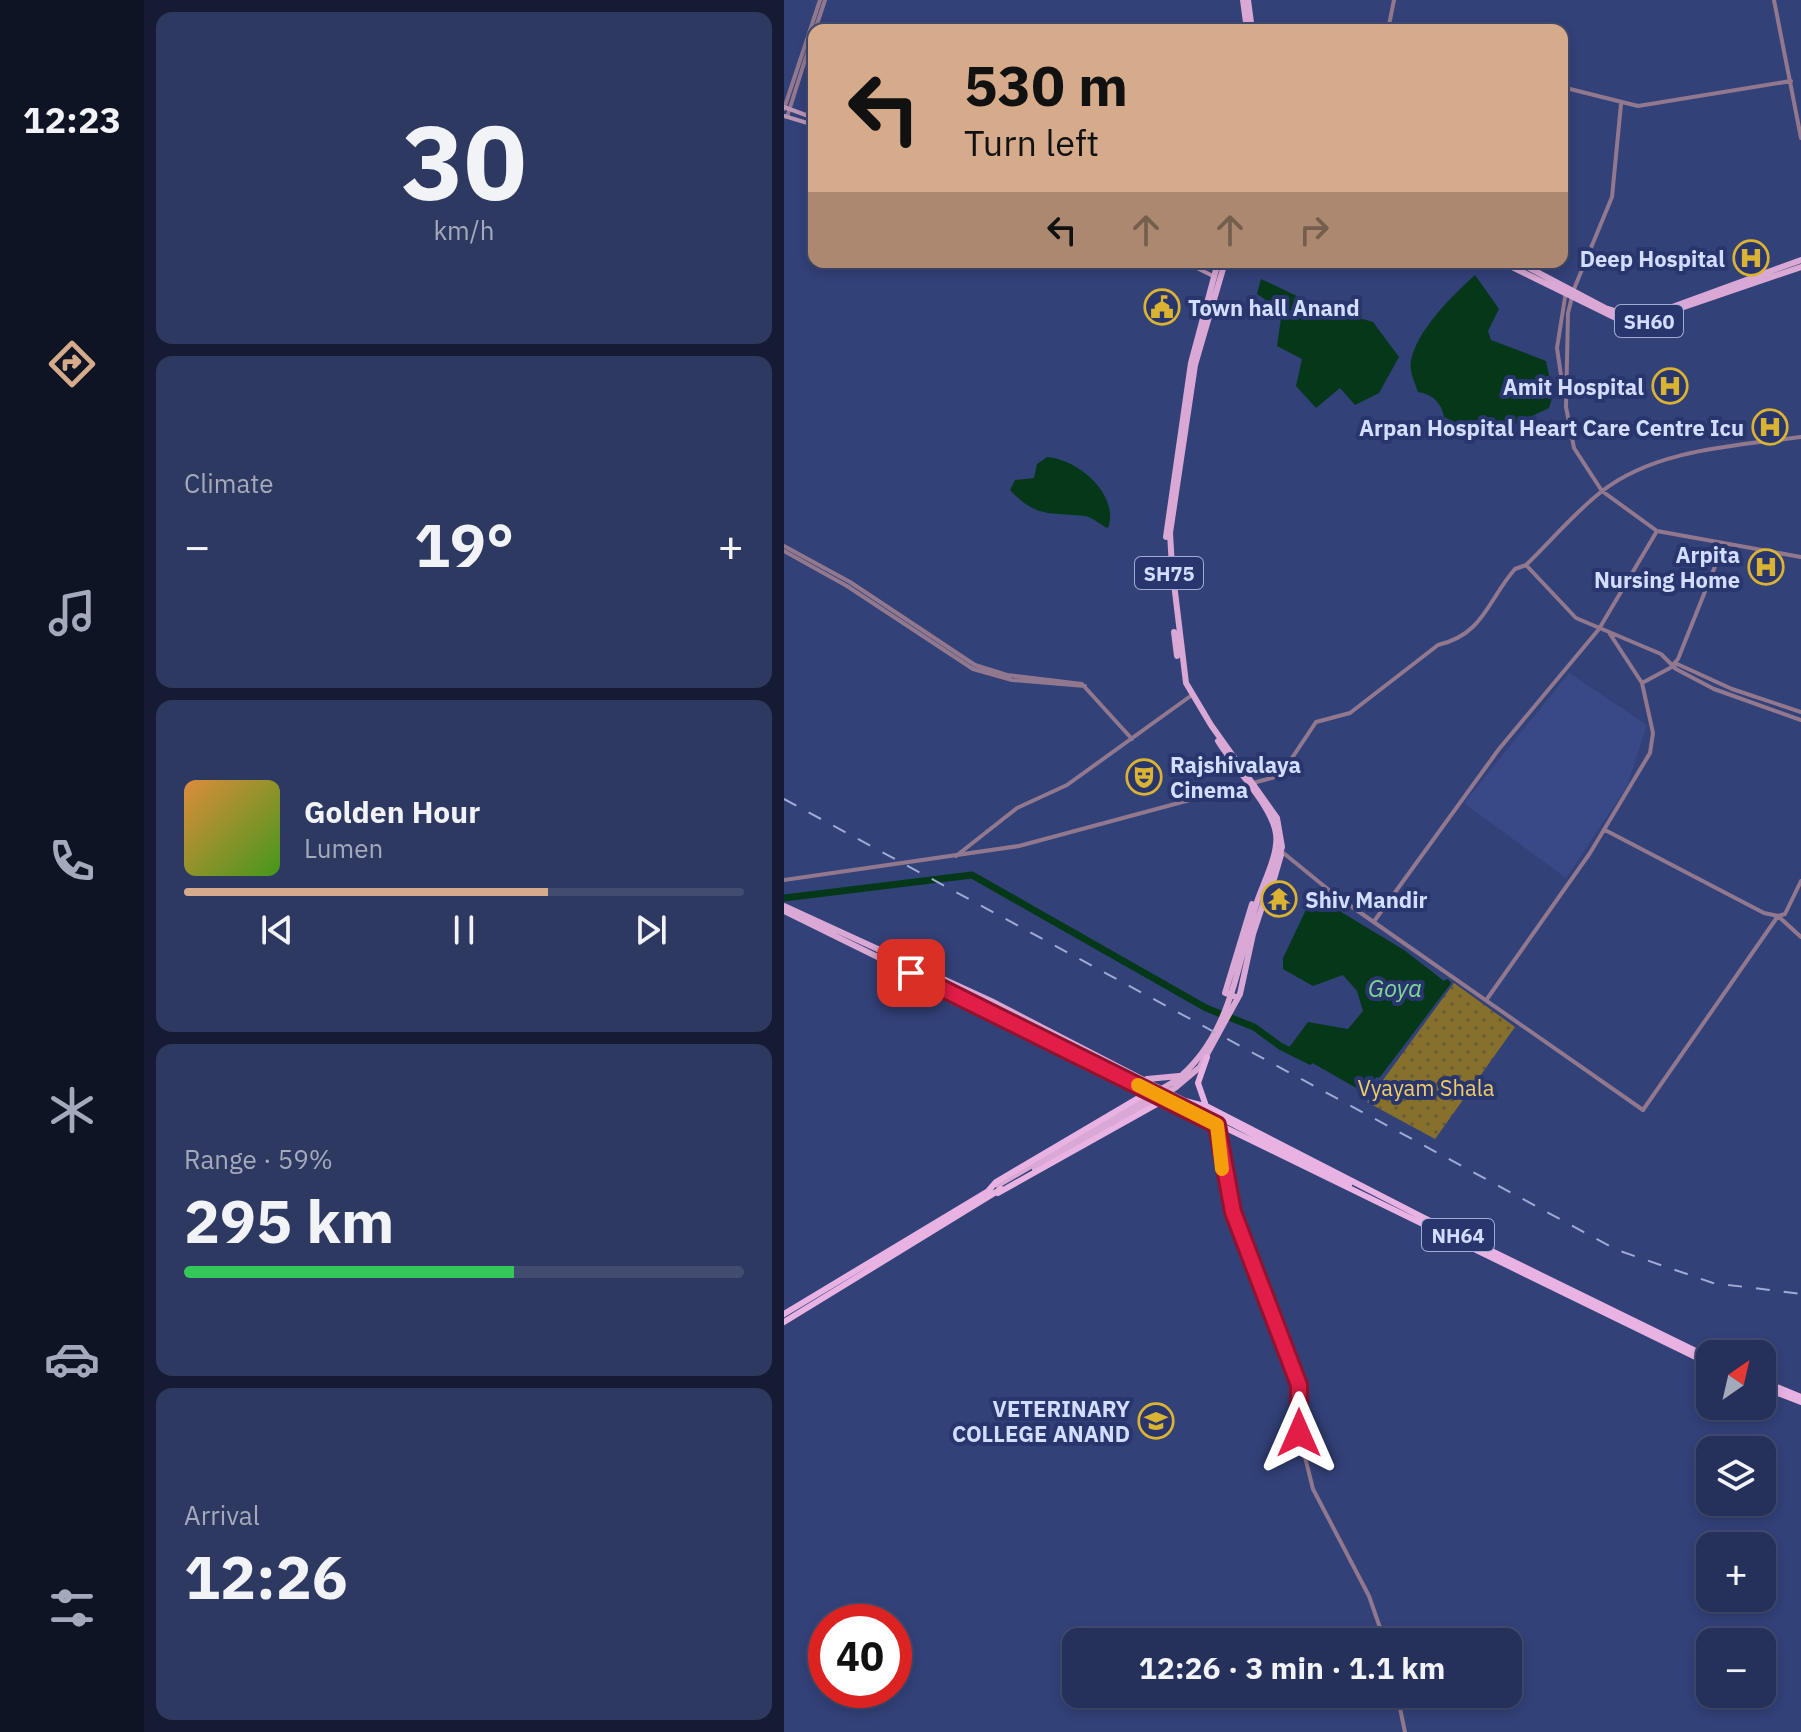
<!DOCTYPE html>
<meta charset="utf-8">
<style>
:root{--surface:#26315b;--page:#2e3961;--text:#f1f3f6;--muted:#a4a9bb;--line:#424c71;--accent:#d6ab8b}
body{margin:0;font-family:"IBM Plex Sans",sans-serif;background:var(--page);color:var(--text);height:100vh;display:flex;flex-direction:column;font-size:30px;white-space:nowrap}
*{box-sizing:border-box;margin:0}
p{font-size:26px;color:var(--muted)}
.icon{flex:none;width:44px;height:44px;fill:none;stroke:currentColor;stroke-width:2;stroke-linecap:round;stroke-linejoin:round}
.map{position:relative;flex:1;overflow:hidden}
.side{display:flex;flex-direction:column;gap:12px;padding:12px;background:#151b32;width:640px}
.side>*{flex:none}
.hud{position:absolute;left:24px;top:24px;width:760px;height:244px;border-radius:16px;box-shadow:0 4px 12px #0003,0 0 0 2px var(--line);background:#d6ab8b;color:#111;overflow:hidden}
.needle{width:52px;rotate:34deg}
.buttons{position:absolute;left:912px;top:1340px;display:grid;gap:16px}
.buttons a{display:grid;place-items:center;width:80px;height:80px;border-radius:16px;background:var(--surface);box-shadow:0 4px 12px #0003,0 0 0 2px var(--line);font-size:40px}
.speed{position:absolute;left:24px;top:1604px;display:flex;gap:16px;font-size:40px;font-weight:700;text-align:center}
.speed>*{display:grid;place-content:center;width:104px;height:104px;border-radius:50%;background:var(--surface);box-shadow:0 4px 12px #0003,0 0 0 2px var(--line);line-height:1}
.speed .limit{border:12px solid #d22;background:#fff;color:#111}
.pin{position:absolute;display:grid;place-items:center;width:68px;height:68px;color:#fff;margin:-34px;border-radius:16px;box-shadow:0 4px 12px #0006}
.me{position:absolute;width:88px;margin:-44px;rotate:0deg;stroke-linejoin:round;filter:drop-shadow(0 0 6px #0008)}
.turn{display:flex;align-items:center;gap:28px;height:168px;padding:0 24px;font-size:36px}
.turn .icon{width:104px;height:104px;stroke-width:2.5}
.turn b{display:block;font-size:56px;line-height:68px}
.lanes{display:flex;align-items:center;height:76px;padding:0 24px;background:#0003;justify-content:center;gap:40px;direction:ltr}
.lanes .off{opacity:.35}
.big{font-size:60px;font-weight:800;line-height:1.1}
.side .card{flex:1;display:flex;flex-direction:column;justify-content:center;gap:12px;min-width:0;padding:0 28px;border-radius:16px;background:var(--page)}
.side .dial{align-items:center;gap:0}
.dial b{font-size:104px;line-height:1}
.song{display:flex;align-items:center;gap:24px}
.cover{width:96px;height:96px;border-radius:12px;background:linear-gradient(135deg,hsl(30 70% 55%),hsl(100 70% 35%))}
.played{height:8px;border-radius:4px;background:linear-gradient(90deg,var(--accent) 65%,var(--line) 65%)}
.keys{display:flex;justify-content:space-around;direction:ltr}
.heat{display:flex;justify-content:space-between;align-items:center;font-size:44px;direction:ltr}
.charge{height:12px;border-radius:6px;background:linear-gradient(90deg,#34c759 59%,var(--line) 0)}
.trip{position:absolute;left:278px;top:1628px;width:460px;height:80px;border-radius:16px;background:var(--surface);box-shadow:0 4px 12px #0003,0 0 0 2px var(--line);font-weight:800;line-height:80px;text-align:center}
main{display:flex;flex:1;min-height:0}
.dock{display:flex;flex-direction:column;width:144px;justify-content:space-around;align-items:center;background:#0f1424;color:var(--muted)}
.dock .icon{width:56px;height:56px}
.dock .on{color:var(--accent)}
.dock b{font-size:36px;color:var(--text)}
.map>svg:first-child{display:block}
</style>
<main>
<nav class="dock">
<b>12:23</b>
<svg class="icon on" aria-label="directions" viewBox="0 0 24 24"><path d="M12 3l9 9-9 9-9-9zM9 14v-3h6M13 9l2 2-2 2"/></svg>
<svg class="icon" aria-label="music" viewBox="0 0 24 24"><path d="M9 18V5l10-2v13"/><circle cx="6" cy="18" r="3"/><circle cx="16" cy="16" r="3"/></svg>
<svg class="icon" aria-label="phone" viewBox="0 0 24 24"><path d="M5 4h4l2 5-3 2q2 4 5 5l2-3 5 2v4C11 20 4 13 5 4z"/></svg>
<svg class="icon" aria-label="climate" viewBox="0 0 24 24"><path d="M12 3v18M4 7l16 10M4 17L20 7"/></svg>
<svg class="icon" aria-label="car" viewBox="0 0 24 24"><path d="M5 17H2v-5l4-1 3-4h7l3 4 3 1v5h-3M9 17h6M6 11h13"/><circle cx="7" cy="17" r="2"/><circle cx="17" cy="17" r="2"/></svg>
<svg class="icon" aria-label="filters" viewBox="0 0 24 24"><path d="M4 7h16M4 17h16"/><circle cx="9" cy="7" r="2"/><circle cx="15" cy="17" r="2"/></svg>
</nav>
<section class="side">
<div class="card dial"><b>30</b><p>km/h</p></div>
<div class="card"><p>Climate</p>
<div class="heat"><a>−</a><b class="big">19°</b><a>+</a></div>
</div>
<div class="card">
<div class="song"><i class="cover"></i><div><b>Golden Hour</b><p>Lumen</p></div></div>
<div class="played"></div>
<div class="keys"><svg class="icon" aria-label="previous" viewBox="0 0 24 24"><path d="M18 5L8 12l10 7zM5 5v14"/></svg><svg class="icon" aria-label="pause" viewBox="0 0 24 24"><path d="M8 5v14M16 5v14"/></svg><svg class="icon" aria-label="next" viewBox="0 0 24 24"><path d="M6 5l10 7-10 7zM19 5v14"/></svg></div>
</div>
<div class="card"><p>Range · 59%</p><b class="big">295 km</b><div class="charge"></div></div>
<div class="card"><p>Arrival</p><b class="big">12:26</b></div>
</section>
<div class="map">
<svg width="1017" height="1732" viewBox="0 0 1017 1732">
<defs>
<pattern id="park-dots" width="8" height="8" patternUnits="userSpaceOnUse" patternTransform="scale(2)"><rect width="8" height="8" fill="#87702b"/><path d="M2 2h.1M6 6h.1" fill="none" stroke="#675b3a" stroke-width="1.8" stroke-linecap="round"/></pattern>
</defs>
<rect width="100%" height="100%" fill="#334179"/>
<path fill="#394988" d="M785 673 863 725 843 786 782 878 680 803Z"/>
<path fill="url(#park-dots)" d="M670 983 731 1027 651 1139 583 1102Z"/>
<path fill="#053818" d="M691 275 715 309 704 331 707 340 762 361 769 395 765 408 703 438 660 417C658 403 648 394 634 392 631 383 625 371 627 361 632 331 669 295 691 275Z
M477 279 534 306 589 322 615 357 595 393 571 405 556 388 532 408 512 386 518 359 493 346 498 311 473 294Z
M263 457C294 459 336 495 324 528 317 526 309 517 301 516 267 512 253 519 226 490L231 480 250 478 253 464Z
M529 895 620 950 660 981 581 1093 504 1049 524 1022 564 1029 579 1011 573 991 559 975 529 986 499 969V958Z"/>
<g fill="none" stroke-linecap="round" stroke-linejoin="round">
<path stroke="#053818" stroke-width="7" d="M0 898 188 875 422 1008 470 1027 496 1046 526 1061
M594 1074 663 983"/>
<path stroke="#91788e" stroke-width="4" d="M990 0 1017 138
M31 30 41 0
M604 30 610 0
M778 87 854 106 1007 81
M837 104 828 197 790 289 784 313 782 407 790 448 818 491 873 531 1017 557
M0 109 36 0
M3 117 30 32
M780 396 773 348 782 291
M0 546 66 582 191 665 223 675 298 684 348 739
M0 551 63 586 189 669 228 680 301 686
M742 565 792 618 877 654 892 669 930 689 1017 720
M891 663 948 689 1017 712
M858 683 886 668 894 659 940 544
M821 830 980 913 994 916 1017 937
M497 851 551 895 859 1110 994 916 1001 914 1017 881
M172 856 233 808 283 785 408 695
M0 880 235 846 491 777 500 770 532 722 566 713 654 645C700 634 703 601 731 569L742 565C767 541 790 513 817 492 871 449 951 446 1017 437
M591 920 715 749 815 629 873 531
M703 999 806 853 866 753 869 733 858 683 826 634
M433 1125 437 1164 449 1212 515 1385V1433L529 1489 585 1596 601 1642
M613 1694 621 1732"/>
<path stroke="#ba94b5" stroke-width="4" d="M0 107 30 118
M0 116 30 125
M401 262 431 277"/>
<path stroke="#daa8d4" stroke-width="6" d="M459 0 463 30
M464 0 468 30
M718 262 834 319 853 323 1017 267
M734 262 821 308 847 316 880 310 1017 260
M382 537 407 363 434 262
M390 632 393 656
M488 886 497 855
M0 906 207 1001 373 1087
M0 911 366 1091
M172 988 308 1056
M452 997 441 993 468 904
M363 1079 395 1076
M251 1169 391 1088 416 1067 456 994 469 934 498 847 493 818 427 725 402 683 388 567 386 533 411 365 441 262
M214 1185 391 1081C447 1037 452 968 472 905 478 885 495 855 492 834 489 807 449 766 434 741"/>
<path stroke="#e8b2e2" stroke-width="6" d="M366 1091 926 1364
M422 1106 414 1083 423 1057
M430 1114 565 1185
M205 1190 212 1182 373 1087 401 1101 424 1107 640 1218 926 1358
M214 1193 382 1099
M0 1314 206 1190
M0 1322 217 1189
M978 1381 1017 1397
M978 1387 1017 1402"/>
<path stroke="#9fabd4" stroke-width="2" stroke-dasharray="14 14" stroke-linecap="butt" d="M0 799 833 1250 929 1283 1017 1294"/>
</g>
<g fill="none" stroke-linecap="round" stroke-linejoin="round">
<defs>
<path id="route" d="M127 973 433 1125 449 1212 515 1385V1433"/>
</defs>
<use href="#route" stroke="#92132f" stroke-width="20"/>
<use href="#route" stroke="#e11d48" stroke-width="14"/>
<path stroke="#f59e0b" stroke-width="14" d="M354 1085 433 1125 438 1169"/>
</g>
<defs>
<symbol id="hospital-ring" viewBox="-11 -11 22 22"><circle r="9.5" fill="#29366d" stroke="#dab333" stroke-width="1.5"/><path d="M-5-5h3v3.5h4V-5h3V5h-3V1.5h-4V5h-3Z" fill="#dab333"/></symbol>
<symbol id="civic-ring" viewBox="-11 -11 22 22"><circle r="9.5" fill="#29366d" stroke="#dab333" stroke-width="1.5"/><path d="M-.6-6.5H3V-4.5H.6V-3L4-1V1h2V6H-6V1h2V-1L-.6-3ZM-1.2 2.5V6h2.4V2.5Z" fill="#dab333"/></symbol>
<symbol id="theatre-ring" viewBox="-11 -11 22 22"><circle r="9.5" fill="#29366d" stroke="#dab333" stroke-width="1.5"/><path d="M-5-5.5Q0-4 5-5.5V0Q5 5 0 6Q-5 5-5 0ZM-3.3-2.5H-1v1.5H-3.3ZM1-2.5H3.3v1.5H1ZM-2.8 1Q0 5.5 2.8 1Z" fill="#dab333"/></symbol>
<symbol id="temple-ring" viewBox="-11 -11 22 22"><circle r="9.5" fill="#29366d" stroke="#dab333" stroke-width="1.5"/><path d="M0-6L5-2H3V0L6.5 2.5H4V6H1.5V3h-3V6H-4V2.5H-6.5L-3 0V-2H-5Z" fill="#dab333"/></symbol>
<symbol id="university-ring" viewBox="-11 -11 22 22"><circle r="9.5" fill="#29366d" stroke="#dab333" stroke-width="1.5"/><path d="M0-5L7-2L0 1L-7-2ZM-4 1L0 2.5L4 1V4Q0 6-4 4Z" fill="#dab333"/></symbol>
</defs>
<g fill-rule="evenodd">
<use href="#hospital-ring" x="947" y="238" width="40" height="40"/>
<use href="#civic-ring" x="358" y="287" width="40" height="40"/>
<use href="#hospital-ring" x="866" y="366" width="40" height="40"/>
<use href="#hospital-ring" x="966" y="407" width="40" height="40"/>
<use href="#hospital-ring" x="962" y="547" width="40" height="40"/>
<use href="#theatre-ring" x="340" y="757" width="40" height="40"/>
<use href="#temple-ring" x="475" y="879" width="40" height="40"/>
<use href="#university-ring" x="352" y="1401" width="40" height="40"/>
</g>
<g text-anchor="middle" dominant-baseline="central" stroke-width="8" stroke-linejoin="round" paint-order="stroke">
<g fill="#29366d" stroke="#9fabd3" stroke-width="2">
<rect x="831" y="305" width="68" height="32" rx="6"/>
<rect x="351" y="557" width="68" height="32" rx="6"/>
<rect x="638" y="1219" width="72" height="32" rx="6"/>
</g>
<g font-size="20" font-weight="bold" fill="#d2ddff">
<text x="865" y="321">SH60</text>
<text x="385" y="573">SH75</text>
<text x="674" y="1235">NH64</text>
</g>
<g font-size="22" font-weight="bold" fill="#d2ddff" stroke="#29366d" text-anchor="end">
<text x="941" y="258">Deep Hospital</text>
<text x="404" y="307" text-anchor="start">Town hall Anand</text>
<text x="860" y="386">Amit Hospital</text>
<text x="960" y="427">Arpan Hospital Heart Care Centre Icu</text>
<text x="956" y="554">Arpita<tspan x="956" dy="25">Nursing Home</tspan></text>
<text x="386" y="764" text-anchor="start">Rajshivalaya<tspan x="386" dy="25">Cinema</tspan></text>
<text x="521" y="899" text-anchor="start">Shiv Mandir</text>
<text x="346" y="1408">VETERINARY<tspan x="346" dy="25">COLLEGE ANAND</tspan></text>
</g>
<g font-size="22" fill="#efcc68" stroke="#29366d">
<text x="642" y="1087">Vyayam Shala</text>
</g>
<g font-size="24" font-style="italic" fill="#80d795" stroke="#29366d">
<text x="611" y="988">Goya</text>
</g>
</g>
</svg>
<div class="buttons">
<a><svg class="needle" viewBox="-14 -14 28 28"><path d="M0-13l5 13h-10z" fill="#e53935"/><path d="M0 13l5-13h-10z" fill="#a4a9bb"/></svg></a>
<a><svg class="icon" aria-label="layers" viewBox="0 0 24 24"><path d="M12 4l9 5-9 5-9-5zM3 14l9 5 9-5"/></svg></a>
<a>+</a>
<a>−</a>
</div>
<div class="speed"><div class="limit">40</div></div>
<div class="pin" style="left:127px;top:973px;background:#d93025"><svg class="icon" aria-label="arrive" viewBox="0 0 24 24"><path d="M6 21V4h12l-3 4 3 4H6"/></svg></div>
<svg class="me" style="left:515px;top:1433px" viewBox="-20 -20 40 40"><path d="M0-17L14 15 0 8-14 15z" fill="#e11d48" stroke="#fff" stroke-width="4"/></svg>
<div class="trip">12:26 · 3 min · 1.1 km</div>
<div class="hud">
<div class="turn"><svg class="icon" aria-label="left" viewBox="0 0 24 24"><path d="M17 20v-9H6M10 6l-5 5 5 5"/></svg><div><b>530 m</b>Turn left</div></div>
<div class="lanes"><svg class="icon" aria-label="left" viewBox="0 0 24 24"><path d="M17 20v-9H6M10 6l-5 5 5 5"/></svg><svg class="icon off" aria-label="ahead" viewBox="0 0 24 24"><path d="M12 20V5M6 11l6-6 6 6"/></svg><svg class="icon off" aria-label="ahead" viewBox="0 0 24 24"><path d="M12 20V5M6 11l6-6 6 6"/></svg><svg class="icon off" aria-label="right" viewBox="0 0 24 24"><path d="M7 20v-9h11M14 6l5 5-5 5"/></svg></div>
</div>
</div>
</main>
